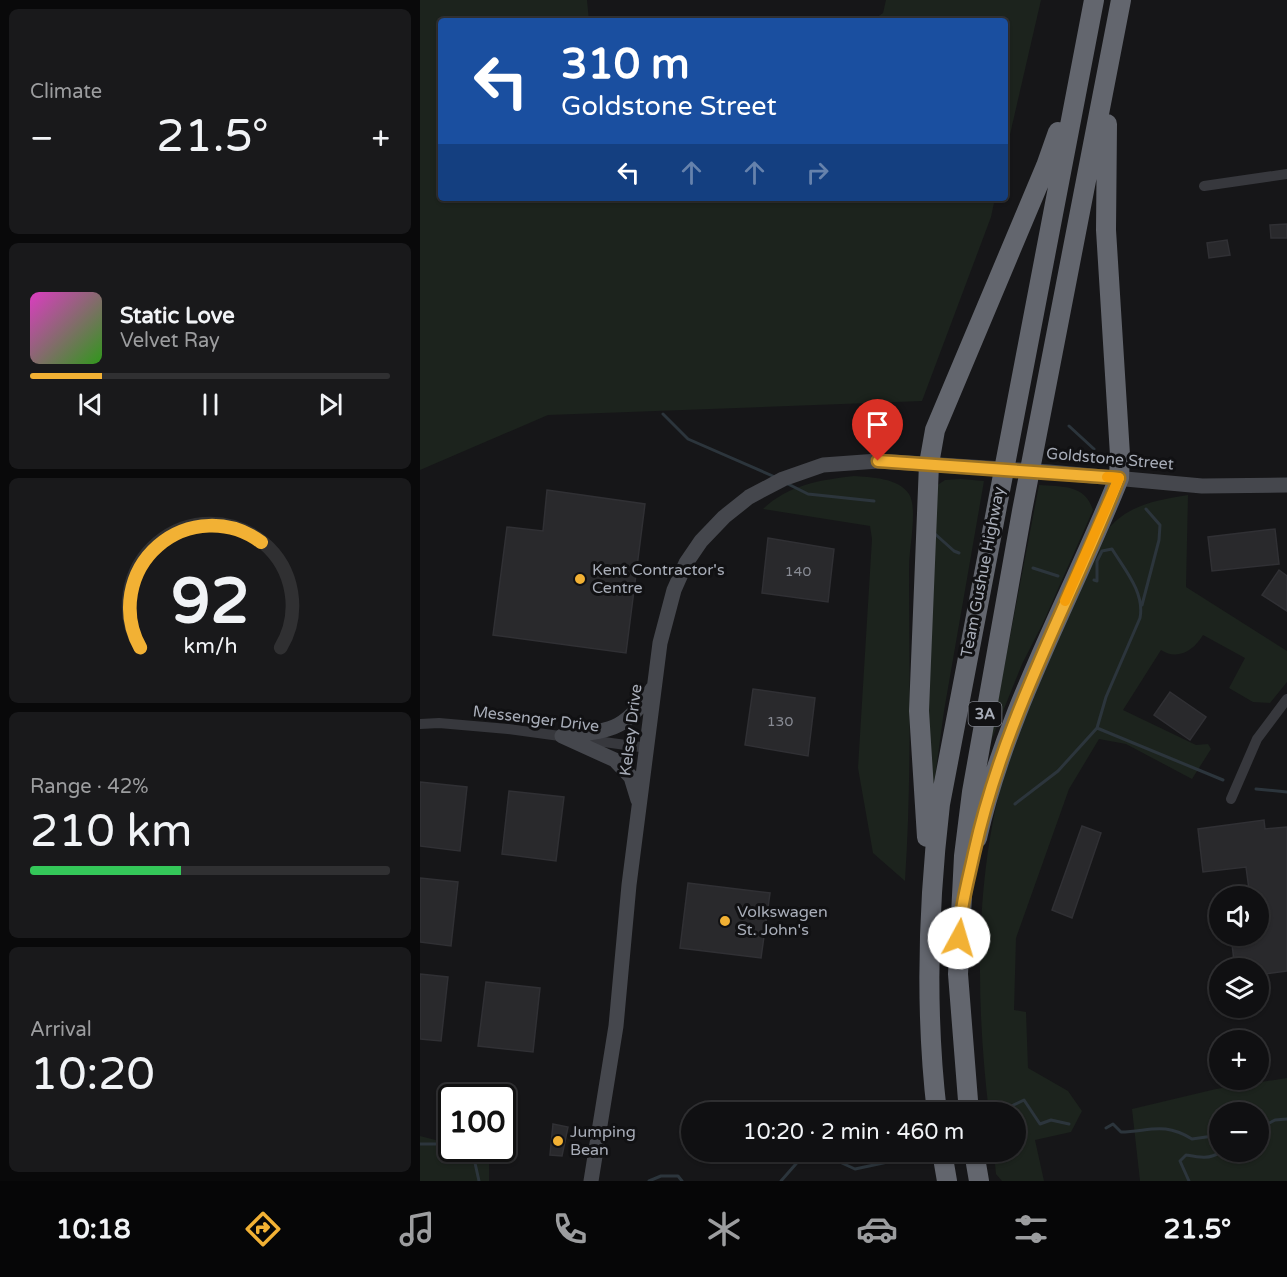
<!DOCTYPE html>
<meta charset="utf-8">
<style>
:root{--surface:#101012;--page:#19191b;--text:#f1f3f6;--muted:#9c9d9f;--line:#303032;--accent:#f2b134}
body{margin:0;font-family:"Varela Round",sans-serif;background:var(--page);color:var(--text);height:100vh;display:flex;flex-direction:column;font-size:22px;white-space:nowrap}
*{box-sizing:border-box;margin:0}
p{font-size:20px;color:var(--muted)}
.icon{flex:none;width:33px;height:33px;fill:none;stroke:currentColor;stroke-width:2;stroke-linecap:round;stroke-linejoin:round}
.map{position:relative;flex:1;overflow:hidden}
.drawer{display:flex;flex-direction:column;gap:9px;padding:9px;background:#09090a;width:420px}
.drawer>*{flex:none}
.hud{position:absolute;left:18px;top:18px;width:570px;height:183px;border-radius:6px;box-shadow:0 2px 4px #0004,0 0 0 2px var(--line);background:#1a4fa0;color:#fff;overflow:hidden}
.fabs{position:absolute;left:789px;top:886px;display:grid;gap:12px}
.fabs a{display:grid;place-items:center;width:60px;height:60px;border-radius:50%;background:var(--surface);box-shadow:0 2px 4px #0004,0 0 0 2px var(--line);font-size:30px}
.speed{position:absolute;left:18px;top:1084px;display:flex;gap:12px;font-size:30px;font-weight:700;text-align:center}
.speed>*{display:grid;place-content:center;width:78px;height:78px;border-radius:50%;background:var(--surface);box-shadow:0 2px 4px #0004,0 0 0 2px var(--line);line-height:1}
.speed .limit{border:3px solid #111;border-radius:9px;background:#fff;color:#111}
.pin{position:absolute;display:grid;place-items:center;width:51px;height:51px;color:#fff;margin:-62px -26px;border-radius:50% 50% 50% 0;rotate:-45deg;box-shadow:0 0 6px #0007}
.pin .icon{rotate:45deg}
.me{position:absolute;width:66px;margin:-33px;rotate:6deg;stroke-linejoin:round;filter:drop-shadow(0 0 4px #0008)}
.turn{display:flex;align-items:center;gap:21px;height:126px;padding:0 24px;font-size:27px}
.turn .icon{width:78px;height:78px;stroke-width:2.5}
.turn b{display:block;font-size:42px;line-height:51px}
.lanes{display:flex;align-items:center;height:57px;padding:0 24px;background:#0003;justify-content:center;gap:30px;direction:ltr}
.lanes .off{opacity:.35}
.big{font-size:45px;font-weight:600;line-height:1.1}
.drawer .widget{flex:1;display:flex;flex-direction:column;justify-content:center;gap:9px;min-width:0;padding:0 21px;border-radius:9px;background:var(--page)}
.drawer .dial{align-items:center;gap:0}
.dial svg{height:156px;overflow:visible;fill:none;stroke:var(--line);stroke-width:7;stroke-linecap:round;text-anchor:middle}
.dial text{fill:var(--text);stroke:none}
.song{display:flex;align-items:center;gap:18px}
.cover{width:72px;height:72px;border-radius:9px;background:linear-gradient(135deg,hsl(310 70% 55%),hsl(110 70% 35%))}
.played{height:6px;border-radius:3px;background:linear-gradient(90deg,var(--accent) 20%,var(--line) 20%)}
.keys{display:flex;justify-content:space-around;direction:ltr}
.heat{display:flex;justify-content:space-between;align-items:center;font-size:33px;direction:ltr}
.charge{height:9px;border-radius:4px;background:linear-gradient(90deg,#34c759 42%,var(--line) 0)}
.trip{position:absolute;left:261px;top:1102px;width:345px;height:60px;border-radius:30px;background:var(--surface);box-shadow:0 2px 4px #0004,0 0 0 2px var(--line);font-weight:600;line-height:60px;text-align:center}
.menu{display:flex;height:96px;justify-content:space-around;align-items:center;background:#060607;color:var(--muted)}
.menu .icon{width:42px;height:42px}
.menu .current{color:var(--accent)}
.menu b{font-size:27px;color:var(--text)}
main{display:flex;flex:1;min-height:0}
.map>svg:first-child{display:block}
</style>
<main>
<section class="drawer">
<div class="widget"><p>Climate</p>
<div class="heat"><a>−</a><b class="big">21.5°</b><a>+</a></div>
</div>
<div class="widget">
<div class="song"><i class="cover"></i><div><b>Static Love</b><p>Velvet Ray</p></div></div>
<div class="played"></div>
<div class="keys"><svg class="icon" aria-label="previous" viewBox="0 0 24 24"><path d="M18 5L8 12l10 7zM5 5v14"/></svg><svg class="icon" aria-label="pause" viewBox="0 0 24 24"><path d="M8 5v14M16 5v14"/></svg><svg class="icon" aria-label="next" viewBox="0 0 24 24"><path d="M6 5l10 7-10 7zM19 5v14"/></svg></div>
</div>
<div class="widget dial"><svg viewBox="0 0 100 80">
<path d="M14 69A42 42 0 1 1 86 69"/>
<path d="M14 69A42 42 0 0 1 76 15" stroke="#f2b134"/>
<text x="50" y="56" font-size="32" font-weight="700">92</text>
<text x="50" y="72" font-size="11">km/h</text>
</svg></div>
<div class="widget"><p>Range · 42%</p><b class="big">210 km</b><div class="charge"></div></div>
<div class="widget"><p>Arrival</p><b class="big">10:20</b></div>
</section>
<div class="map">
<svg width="867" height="1181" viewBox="0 0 867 1181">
<rect width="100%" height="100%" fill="#161618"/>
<path fill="#1c231d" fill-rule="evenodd" d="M0 0H167L169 21H21V198H575L571 217 502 401 128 415 0 470Z
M466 0H621L585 156V21H452L463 13Z
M434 476C450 477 479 478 489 494 498 508 489 548 489 566 489 670 492 776 485 881L453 853 438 768 452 539 450 526 343 509C368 485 400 480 434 476Z
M541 479 564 481 524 711 509 821 507 758 516 486 525 480Z
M619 485C642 487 665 484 673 510L623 623 602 664 569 746Z
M768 495 766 587 867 651V682L850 703 833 702 809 688 825 658 783 635C774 650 758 661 741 650L703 710 776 745 788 744 791 749 772 779 706 744 679 739 649 789 596 938 594 1010 606 1012 608 1068 648 1091 662 1111 651 1132 615 1140 624 1181H582L576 1174 574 1152H596V1113H569C555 994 554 868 590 753 614 675 656 603 689 528 710 504 738 500 768 495Z
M867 1078V1181H720L712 1109 796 1089ZM800 1113H838V1152H800Z
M0 1136 31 1144 32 1149H48L69 1154V1181H0Z"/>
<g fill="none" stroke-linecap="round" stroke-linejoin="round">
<path stroke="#2c353c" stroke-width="3" d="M243 414 268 439 355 477
M649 426 674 449
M366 483 388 494 454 501
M514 533 534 551 539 553
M613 568 638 576
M674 580 677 581V561L682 551 692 549C705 570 725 593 720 618L686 697 677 728
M722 605 739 540 740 525 726 509
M836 789 867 792
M595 804 638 771 677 728 803 780
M577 1113 604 1100 620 1124 631 1120 649 1124
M686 1128 693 1124 701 1132C731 1131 744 1122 772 1139L800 1135
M838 1129 855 1120 867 1119
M0 1144H16L55 1163 59 1181
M229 1181 241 1176H258L262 1181
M361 1181 382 1157 400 1153 435 1169 496 1156
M769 1181 760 1161 766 1155C777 1157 790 1160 800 1152"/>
</g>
<path fill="#29292c" stroke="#303034" stroke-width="1.5" d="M867 224V238H851L850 225Z
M807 240 810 255 789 258 787 243Z
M127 490 225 504 206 653 73 635 87 527 123 531Z
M855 529 859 564 792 571 788 537Z
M348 538 414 549 408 602 342 593Z
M859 570 867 576V611L842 595Z
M333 689 395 698 388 756 325 745Z
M750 692 786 717 770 740 734 715Z
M0 782 47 787 40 851 0 846Z
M89 791 144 797 136 861 82 854Z
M844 820 845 829 867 827V971L838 975V969H815L811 936H838V897H830L826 867 783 872 778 829Z
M662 826 681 833 652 918 632 910Z
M0 878 38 882 31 946 0 942Z
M268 883 350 893 341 958 260 948Z
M0 974 28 977 21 1041 0 1039Z
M66 982 120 988 113 1052 58 1046Z
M133 1124 148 1127 142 1156 130 1155Z"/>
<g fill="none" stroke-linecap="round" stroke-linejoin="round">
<path stroke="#37383d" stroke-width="10" d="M784 186 867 174
M0 724 19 723 88 729 228 748
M811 799 837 739 867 699"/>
<path stroke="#45474d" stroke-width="15" d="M142 736 195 760 211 777 218 800
M144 736C194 730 204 731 233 688
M171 1181 196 1026 209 885 240 643 254 590 266 563 281 541 304 517 329 497 363 479 403 465 458 461 629 472 782 486 867 485"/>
<path stroke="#63666e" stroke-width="20" d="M507 837 499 711 509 464 515 430 626 166 638 132
M557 838C586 711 651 598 699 478L700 455 686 230 687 124
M517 1113C505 1011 508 906 520 804L674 0
M549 1113 538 974 544 856 552 792 602 511 701 0
M522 1152 527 1181
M554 1152 559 1181"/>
</g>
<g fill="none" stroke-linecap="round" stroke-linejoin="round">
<defs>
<path id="route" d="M458 461 699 478C649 605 584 717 554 853 548 881 540 909 539 938"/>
</defs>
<use href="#route" stroke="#9d7322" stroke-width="15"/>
<use href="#route" stroke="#f2b134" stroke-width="10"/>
<path stroke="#f59e0b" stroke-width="10" d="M645 601 699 478 687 477"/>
</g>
<g fill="#f2b134" stroke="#111113" stroke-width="2">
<circle cx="160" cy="579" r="6"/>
<circle cx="305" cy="921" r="6"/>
<circle cx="138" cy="1141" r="6"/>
</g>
<g text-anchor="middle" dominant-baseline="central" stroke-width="6" stroke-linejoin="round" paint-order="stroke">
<g font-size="14" fill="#888b94">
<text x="378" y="571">140</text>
<text x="360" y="721">130</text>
</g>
<rect fill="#111113" stroke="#7b7e86" stroke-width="1.5" x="548.5" y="702" width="33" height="24" rx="4.5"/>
<g font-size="15" font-weight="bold" fill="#a8adb8">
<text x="565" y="714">3A</text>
</g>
<g font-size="16" fill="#a8adb8" stroke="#111113">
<text transform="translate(690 459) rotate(5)">Goldstone Street</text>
<text transform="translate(563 572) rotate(-79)">Team Gushue Highway</text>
<text transform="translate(116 719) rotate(7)">Messenger Drive</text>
<text transform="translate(211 730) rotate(-83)">Kelsey Drive</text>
</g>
<g font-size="16" fill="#a8adb8" stroke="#111113" text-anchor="start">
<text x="172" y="570">Kent Contractor's<tspan x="172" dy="18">Centre</tspan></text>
<text x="317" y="912">Volkswagen<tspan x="317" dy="18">St. John's</tspan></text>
<text x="150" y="1132">Jumping<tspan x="150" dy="18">Bean</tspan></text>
</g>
</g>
</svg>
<div class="fabs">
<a><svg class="icon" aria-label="sound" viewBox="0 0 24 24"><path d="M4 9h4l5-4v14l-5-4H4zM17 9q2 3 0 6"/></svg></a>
<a><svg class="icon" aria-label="layers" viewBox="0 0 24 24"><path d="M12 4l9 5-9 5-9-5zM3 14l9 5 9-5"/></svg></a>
<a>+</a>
<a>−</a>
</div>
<div class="speed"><div class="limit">100</div></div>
<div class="pin" style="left:458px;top:461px;background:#d93025"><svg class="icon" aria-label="arrive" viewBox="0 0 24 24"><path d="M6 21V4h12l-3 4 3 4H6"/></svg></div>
<svg class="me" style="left:539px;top:938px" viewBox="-20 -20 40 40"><circle r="19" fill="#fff"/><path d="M0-13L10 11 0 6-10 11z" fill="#f2b134"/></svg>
<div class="trip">10:20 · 2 min · 460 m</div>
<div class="hud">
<div class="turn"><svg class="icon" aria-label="left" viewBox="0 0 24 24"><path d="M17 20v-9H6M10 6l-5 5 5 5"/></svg><div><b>310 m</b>Goldstone Street</div></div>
<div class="lanes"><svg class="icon" aria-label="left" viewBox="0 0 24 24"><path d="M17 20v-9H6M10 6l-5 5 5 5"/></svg><svg class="icon off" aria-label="ahead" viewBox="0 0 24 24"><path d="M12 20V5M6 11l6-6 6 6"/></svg><svg class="icon off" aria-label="ahead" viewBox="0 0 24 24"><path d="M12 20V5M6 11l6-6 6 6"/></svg><svg class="icon off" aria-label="right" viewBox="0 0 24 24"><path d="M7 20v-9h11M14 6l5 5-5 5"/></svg></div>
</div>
</div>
</main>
<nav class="menu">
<b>10:18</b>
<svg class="icon current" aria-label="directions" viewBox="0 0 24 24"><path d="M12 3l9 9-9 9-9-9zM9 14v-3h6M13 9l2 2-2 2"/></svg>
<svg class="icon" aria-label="music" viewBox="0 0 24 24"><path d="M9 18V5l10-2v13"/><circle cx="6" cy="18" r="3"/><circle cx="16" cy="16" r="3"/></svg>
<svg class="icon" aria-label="phone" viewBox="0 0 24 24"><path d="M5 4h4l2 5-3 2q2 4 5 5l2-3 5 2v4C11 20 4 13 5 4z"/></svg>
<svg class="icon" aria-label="climate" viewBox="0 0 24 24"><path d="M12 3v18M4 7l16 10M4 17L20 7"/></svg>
<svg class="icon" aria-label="car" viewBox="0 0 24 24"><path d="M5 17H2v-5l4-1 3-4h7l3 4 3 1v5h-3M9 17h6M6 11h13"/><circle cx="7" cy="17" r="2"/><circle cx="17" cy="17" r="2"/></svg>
<svg class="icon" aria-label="filters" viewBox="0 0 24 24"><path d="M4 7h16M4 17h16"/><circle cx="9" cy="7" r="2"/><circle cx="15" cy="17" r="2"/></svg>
<b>21.5°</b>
</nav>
